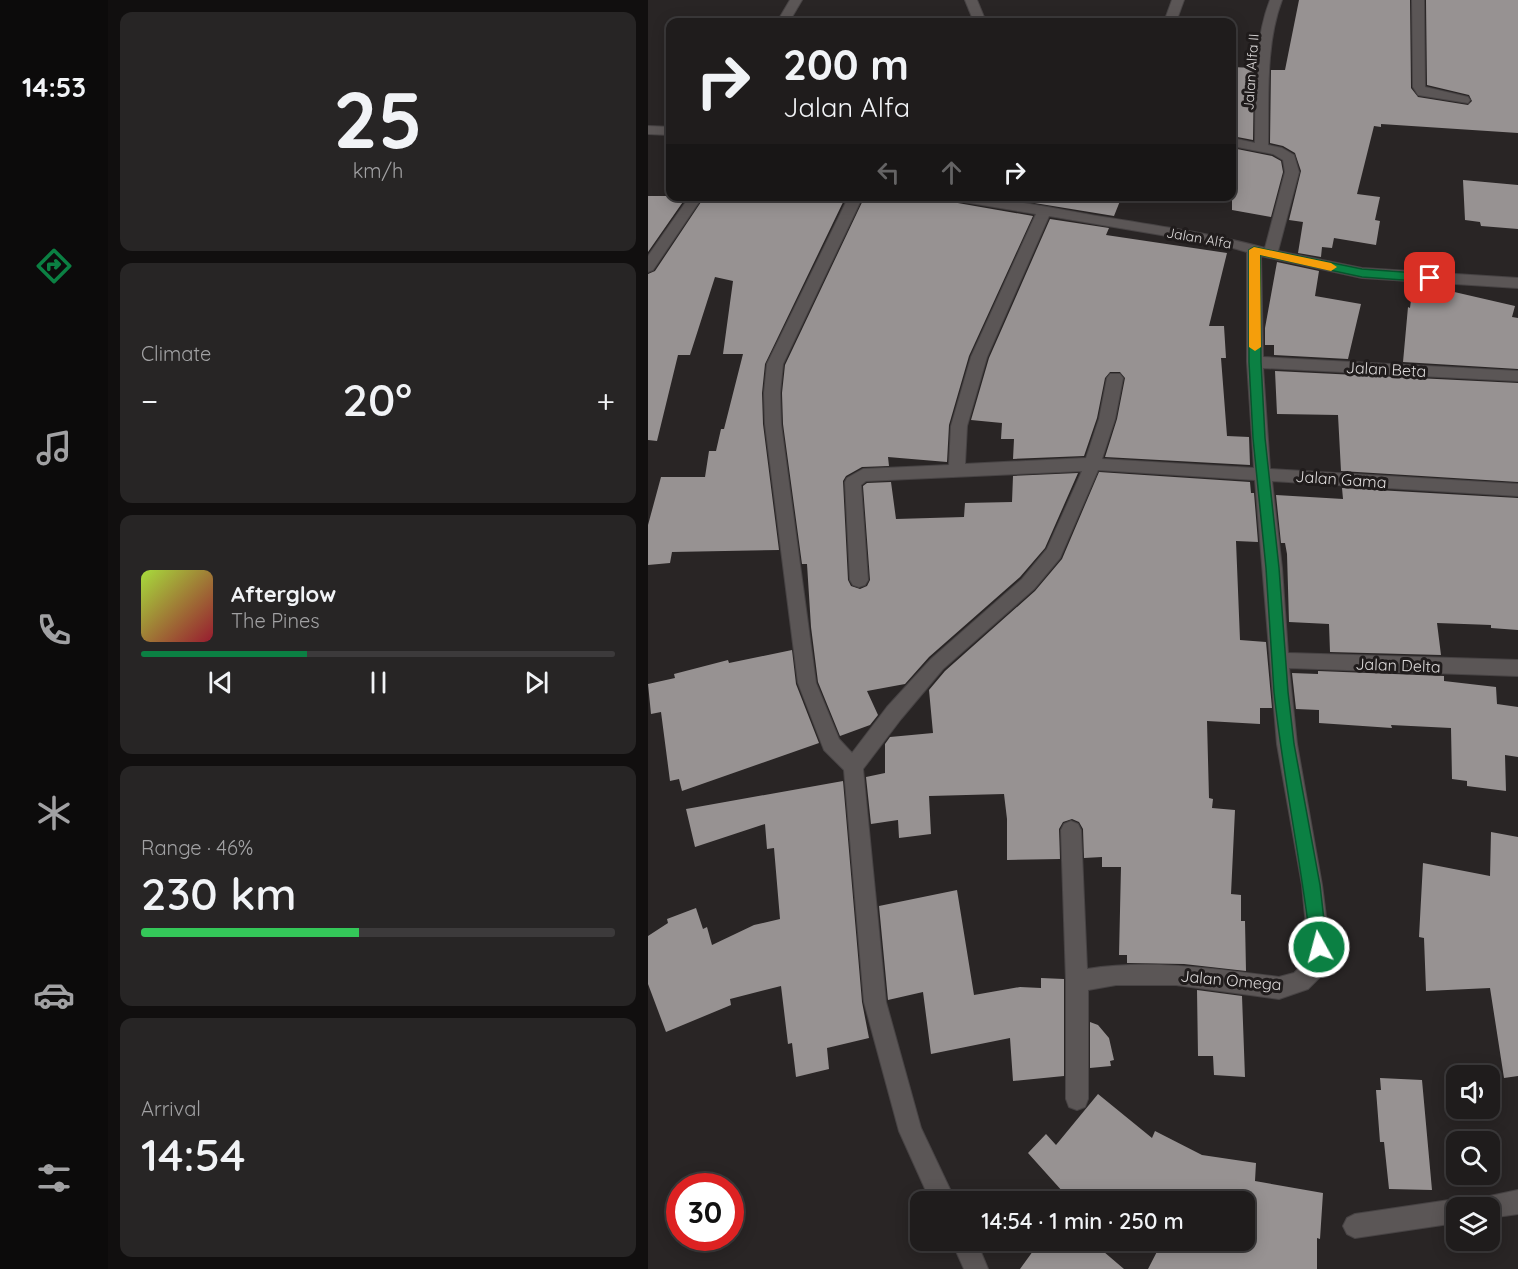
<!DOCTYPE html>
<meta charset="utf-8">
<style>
:root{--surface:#1f1c1c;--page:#272525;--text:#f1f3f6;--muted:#a1a1a3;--line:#3c3a3b;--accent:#0b8043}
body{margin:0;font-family:Quicksand,sans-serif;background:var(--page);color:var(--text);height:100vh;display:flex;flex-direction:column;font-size:22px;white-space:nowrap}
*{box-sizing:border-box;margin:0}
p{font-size:20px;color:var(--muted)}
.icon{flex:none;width:33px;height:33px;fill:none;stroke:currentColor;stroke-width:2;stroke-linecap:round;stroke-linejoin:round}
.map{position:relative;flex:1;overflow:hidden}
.drawer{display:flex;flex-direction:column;gap:12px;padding:12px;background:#110f0f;width:540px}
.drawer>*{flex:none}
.banner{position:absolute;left:18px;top:18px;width:570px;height:183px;border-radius:12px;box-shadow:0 3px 15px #0003,0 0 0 2px var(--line);background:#1f1c1c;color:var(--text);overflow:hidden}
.controls{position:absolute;left:798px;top:1065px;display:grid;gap:12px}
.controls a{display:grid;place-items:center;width:54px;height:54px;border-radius:12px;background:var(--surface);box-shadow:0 3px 15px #0003,0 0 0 2px var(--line);font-size:30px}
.speed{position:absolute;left:18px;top:1173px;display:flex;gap:12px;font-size:30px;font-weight:700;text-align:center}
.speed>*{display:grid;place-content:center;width:78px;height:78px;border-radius:50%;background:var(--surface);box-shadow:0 3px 15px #0003,0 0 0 2px var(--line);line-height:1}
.speed .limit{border:9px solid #d22;background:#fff;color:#111}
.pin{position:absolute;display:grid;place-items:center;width:51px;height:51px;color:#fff;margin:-26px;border-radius:12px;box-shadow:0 3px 9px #0006}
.me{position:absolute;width:66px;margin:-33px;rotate:353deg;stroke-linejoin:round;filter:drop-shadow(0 0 4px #0008)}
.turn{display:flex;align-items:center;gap:21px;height:126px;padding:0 18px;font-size:27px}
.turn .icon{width:78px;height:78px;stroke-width:2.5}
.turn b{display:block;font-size:42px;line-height:51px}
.lanes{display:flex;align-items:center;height:57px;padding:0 18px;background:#0003;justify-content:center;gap:30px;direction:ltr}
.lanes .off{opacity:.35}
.big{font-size:45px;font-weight:600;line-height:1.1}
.drawer .card{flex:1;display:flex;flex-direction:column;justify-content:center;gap:9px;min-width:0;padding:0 21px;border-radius:12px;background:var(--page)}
.drawer .dial{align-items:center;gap:0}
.dial b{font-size:78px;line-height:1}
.song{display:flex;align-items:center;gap:18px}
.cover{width:72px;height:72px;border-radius:9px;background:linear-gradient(135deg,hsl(80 70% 55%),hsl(350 70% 35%))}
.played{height:6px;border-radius:3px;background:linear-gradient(90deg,var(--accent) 35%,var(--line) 35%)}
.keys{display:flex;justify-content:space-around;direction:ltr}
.heat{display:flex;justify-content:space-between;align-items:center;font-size:33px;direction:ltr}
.charge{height:9px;border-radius:4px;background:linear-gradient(90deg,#34c759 46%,var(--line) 0)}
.trip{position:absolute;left:262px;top:1191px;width:345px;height:60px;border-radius:12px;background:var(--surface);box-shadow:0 3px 15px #0003,0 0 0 2px var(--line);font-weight:600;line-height:60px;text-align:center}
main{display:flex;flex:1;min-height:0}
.menu{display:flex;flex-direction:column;width:108px;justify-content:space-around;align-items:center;background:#0c0b0b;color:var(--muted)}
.menu .icon{width:42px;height:42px}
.menu .selected{color:var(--accent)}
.menu b{font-size:27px;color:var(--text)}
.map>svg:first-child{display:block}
</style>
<main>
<nav class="menu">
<b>14:53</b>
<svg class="icon selected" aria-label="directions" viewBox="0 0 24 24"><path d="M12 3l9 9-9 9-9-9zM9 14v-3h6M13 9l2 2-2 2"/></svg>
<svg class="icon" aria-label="music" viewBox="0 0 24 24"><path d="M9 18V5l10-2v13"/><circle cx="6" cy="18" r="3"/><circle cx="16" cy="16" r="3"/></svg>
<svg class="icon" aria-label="phone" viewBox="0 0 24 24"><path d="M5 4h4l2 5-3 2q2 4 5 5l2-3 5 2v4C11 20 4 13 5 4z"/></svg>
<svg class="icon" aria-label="climate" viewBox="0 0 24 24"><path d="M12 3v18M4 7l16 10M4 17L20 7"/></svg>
<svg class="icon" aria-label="car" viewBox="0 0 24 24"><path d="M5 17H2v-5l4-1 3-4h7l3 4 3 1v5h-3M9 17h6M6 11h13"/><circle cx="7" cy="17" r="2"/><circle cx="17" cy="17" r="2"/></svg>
<svg class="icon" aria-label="filters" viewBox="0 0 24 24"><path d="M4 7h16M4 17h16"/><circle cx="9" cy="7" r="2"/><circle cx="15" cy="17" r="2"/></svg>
</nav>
<section class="drawer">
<div class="card dial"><b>25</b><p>km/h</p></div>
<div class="card"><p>Climate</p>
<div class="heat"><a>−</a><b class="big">20°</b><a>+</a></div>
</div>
<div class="card">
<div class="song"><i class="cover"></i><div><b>Afterglow</b><p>The Pines</p></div></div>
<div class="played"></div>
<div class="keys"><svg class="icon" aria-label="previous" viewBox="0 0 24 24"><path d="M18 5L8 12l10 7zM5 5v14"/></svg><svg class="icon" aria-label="pause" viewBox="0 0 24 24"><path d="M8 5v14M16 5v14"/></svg><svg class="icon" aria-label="next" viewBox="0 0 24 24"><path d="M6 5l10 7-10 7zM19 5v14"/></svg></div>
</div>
<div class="card"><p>Range · 46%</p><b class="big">230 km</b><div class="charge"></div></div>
<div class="card"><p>Arrival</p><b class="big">14:54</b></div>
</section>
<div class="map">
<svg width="870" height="1269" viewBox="0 0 870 1269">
<rect width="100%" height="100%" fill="#292525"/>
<path fill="#979292" d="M651 0H762L763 88 770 97 820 105 824 101 821 95 779 85 778 0H870V133L733 124V127L726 126 709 194 732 197 727 220 732 221 728 245 686 238 684 248 674 247 673 257 650 253 655 222 641 220 653 171 647 153 635 146 622 143 623 70H637Z
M584 67 606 68 605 140 584 136Z
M584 148 624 156 633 161 635 172 623 217 584 210Z
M815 180 870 185V229L833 226 832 222 817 220Z
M0 196H39L0 252Z
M57 196H198L117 364 114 393 115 424 131 550 24 552 22 563 0 565V525L13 477H57L61 451H68L73 429H76L95 354H75L85 281 67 277 42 355H30L9 441 0 440V274L7 271Z
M217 196H296L304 202 385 216 321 356 301 425 299 462 240 457 241 466 214 467 198 476 195 481 200 580 203 586 212 589 219 586 222 580 215 486 219 483 243 482 248 519 316 517 317 503 364 502 365 476 430 473 397 548 372 577 281 657 257 684 219 691 230 715 222 725 192 736 170 682 163 627 159 564H154L135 424 134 393 137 365Z
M344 196H474L466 216Z
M402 219 461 228 458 235 579 253 561 326H576L578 358H573L579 436 601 437 602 465 457 457 469 419 477 378 472 372H462L457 378 449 418 436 456 365 459 366 439H353L354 423 323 420 341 358Z
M629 262 671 271 667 296 713 304 700 359 626 355V345H617V328Z
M765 284 789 285V288L867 306 864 317 870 318V369L755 362 760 307 762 308Z
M627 371 870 383V482L693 471 690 415 629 414Z
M451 472 602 482 603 493H606L610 542 588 541 592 640 618 642 624 708H612V724L559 721 561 798 565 799 564 808 587 810 583 894 593 895V921H597L598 971 536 964 479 963V955H471L473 867H454V857L436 858 435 829 431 822 424 819 415 822 411 829 412 859 359 860V819L356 794 281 796 283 834 251 838 250 820 223 824 218 777 237 773V744L242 737 285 733 281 690 297 671 387 591 414 559Z
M694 488 870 498V630L843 628V625L789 623 793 655 682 652 681 624 641 622 639 554 637 543H633L628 495 695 499Z
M144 650 148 684 171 743 34 791 31 779 22 781 13 712 3 714 0 684 27 678 26 674 80 660 81 663Z
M670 671 796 676V681L848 687 849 704 870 707V757L857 755 858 791 819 786V781L804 779 803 728 743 725 744 728 671 723V710L648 709 644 673 670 674Z
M195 781 214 1002 221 1038 179 1048 181 1069 148 1077 144 1043 140 1044 133 986 82 999 83 1005 18 1032 0 984V936L20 923 19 919 48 908 55 929 59 927 64 945 106 925 132 919 126 848 119 849 117 824 47 847 38 809Z
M843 832 870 837V1076L856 1078 842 988 778 991 776 938 771 937 775 863 842 876Z
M309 890 326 995 372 987 393 988V978L416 979V1076L365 1081 362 1038 283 1054 275 992 240 1000 231 906Z
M549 990 594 996 597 1077 566 1075 565 1056H550Z
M442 1022 450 1025 461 1038 466 1060 462 1061 463 1066 442 1068Z
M732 1078 774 1080 784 1190 741 1189 736 1142H732L728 1090H733Z
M450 1094 504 1138 507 1131 554 1155 608 1163 607 1181 675 1193 672 1239 669 1238V1269H500L515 1240H597V1202H424L380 1153 398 1134 408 1145Z
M393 1240H442L476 1269H372Z"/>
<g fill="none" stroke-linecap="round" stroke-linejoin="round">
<defs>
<path id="minor" d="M142 0H154L141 22H129Z
M317 0H329L338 22H326Z
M524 0H536L528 22H516Z
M622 0H634C617 45 621 98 620 145L634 148 646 155 651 172 630 251 714 268 870 278V288L714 278 613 256 615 357 870 371V381L615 368 622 469 870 484V496L624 481 634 568 640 653 870 660V676L641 668 649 744 674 885 682 947 672 977 660 989 631 999 528 985H468L440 990V1099L437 1107 429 1110 421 1107 418 1099V981L413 830 416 824 423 821 430 824 433 830 439 969C504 959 567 969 631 977L646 973 655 964 660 947 654 885 629 744 607 480 450 470 412 558 386 589 295 669 253 719 215 769 238 1002 273 1128 308 1202H283L251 1131 216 1002 196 770 176 750 150 683 117 424 116 393 119 364 201 196H215L135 364 132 393 133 424 168 683 191 739 204 753 239 707 283 659 374 579 399 549 434 471 218 481 213 485 220 580 217 585 211 587 205 585 202 580 197 482 199 478 215 469 301 465 303 426 323 357 388 214 304 200 298 196C349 196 398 207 449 216 505 225 562 233 617 248L637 172 635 160 625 154 584 146V138L607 143C608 96 605 44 622 0ZM401 216 578 246 599 252V362L606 468 454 459 467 419 475 378 472 374H462L459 378 451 419 438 458 317 464 319 426 339 357Z
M764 0H776L777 87 820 97 822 100 820 103 770 95 765 87Z
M0 126 22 127V135L0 134Z
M42 196H55L5 270 0 272V256Z
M870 1190V1214L842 1218V1208H819L823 1200Z
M808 1199 816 1203 818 1208H808V1223L707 1238 699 1234 695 1226 699 1218 707 1214Z
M303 1240H328L340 1269H316Z"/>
</defs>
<use href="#minor" stroke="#474344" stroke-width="2"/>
<use href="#minor" fill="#5b5656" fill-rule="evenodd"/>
</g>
<path fill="#0b8043" stroke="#07532c" stroke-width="1.5" d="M606 247 714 269 782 274 787 278 782 282 714 277 612 255 613 362 617 438 631 568 640 692 646 744 672 885 679 947 677 952 671 955 665 952 663 947C653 861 635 777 626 692L618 568 605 438 601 362V250Z"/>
<path fill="#f59e0b" d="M606 247 683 263 689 267 683 271 612 255 613 347 607 351 601 347V250Z"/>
<g text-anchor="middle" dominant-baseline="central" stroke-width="6" stroke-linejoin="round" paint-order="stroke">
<g font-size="14" fill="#dcd9d9" stroke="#201c1c">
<text transform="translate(603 72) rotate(-86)">Jalan Alfa II</text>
<text transform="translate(551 238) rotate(10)">Jalan Alfa</text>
</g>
<g font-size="16" fill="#dcd9d9" stroke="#201c1c">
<text transform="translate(738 369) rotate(3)">Jalan Beta</text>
<text transform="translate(693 479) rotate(4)">Jalan Gama</text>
<text transform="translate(750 665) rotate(2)">Jalan Delta</text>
<text transform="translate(583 980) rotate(5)">Jalan Omega</text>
</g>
</g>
</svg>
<div class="controls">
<a><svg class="icon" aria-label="sound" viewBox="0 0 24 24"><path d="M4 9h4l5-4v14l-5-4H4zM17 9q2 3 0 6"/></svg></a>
<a><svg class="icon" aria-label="search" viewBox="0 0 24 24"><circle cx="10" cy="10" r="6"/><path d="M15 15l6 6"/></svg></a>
<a><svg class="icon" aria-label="layers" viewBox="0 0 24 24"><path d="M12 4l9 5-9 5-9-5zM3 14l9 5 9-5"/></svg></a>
</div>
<div class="speed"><div class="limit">30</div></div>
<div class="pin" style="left:782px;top:278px;background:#d93025"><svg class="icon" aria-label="arrive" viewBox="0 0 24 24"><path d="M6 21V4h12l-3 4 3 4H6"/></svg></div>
<svg class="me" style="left:671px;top:947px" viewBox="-20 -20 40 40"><circle r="17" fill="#0b8043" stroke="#fff" stroke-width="3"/><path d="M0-11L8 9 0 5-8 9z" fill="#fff"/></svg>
<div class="trip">14:54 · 1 min · 250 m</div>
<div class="banner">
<div class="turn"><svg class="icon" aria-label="right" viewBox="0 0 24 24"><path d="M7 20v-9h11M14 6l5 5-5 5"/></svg><div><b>200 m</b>Jalan Alfa</div></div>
<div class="lanes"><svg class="icon off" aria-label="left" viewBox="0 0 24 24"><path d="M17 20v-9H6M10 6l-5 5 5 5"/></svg><svg class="icon off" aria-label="ahead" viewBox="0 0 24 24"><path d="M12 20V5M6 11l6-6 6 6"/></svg><svg class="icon" aria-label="right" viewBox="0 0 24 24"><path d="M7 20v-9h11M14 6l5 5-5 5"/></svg></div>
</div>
</div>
</main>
